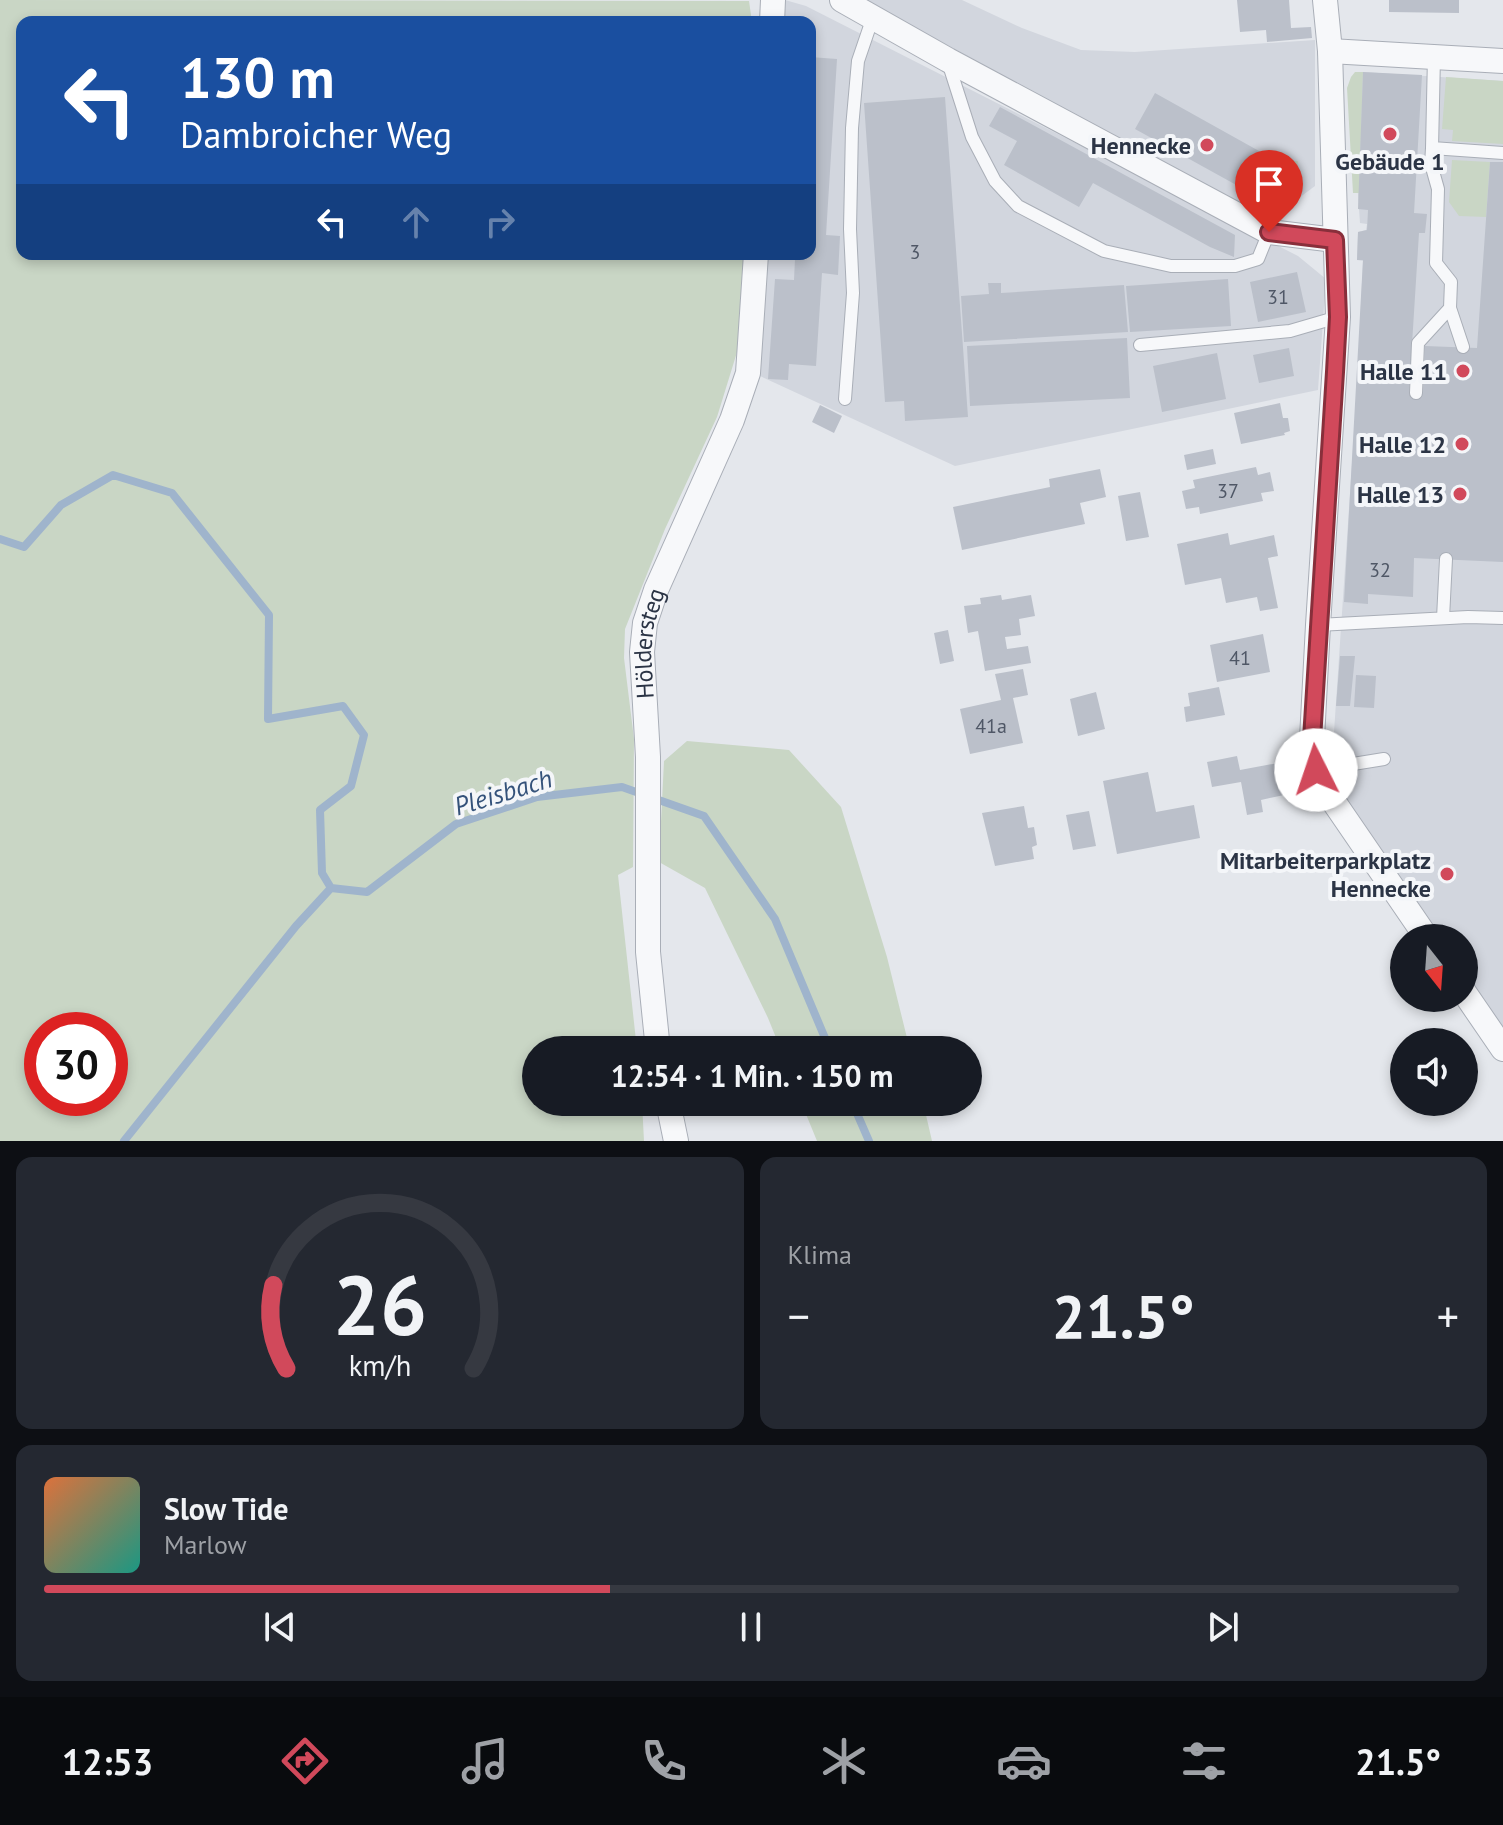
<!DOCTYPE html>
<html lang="de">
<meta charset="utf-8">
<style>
:root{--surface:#171b24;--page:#242831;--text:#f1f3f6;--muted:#9ea1a6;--line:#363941;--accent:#d1495b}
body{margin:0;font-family:"PT Sans",sans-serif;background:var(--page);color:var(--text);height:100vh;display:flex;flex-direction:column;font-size:30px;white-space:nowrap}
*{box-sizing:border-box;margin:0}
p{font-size:26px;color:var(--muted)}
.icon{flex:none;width:44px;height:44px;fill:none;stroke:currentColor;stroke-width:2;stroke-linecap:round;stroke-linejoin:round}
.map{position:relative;height:1141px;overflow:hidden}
.sheet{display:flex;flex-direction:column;gap:16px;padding:16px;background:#0d0f14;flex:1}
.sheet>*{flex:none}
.banner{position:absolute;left:16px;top:16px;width:800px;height:244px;border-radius:16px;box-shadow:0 4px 12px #0003;background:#1a4fa0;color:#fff;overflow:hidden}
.needle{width:52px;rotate:163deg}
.tools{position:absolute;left:1390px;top:924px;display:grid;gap:16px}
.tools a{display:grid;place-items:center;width:88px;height:88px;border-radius:50%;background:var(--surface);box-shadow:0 4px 12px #0003;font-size:40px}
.speed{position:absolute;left:24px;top:1012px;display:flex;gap:16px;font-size:40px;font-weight:700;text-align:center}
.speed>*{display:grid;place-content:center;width:104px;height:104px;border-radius:50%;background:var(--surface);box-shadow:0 4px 12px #0003;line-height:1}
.speed .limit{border:12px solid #d22;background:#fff;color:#111}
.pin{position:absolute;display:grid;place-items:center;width:68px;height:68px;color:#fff;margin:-82px -34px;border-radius:50% 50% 50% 0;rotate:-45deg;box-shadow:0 0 8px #0007}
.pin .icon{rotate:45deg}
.me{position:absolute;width:88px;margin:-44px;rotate:356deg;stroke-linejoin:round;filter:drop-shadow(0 0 6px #0008)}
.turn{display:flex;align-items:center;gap:28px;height:168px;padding:0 32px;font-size:36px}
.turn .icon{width:104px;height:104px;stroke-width:2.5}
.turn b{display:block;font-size:56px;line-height:68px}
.lanes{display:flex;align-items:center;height:76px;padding:0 32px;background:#0003;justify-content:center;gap:40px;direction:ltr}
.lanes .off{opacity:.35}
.big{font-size:60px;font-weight:700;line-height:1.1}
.sheet .card{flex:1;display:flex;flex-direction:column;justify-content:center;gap:12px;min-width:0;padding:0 28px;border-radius:16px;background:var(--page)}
.sheet .dial{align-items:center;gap:0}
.dial svg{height:208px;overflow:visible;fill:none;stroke:var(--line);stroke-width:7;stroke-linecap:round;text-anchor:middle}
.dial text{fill:var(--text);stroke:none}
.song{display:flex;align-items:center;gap:24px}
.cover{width:96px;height:96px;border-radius:12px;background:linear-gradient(135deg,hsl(20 70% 55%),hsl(170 70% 35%))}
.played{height:8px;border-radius:4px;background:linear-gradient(90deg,var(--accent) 40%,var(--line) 40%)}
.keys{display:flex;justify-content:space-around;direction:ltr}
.heat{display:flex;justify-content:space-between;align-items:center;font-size:44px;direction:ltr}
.sheet .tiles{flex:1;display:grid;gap:16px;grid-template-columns:1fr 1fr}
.card:last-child{grid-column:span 2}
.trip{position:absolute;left:522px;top:1036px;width:460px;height:80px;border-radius:40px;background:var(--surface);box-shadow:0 4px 12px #0003;font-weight:700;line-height:80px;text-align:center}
.tab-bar{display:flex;height:128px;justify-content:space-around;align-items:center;background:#090b0e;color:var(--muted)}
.tab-bar .icon{width:56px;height:56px}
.tab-bar .current{color:var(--accent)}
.tab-bar b{font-size:36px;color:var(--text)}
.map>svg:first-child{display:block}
</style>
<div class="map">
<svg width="1503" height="1141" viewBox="0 0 1503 1141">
<rect width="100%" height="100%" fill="#e4e7ec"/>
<path fill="#d2d6de" d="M785 0 806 6 1298 256 1326 279 1318 390 955 466 760 376 768 254H810V22H784Z
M865 0H962L1022 28 1081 50 1135 52 1315 40V186L1272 218 1256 214Z
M1363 72 1503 81V1031L1486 1013 1464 980V938H1435L1331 777 1357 389 1363 261 1357 260 1358 232 1366 230 1367 224 1360 223 1350 82Z"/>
<path fill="#c9d6c5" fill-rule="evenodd" d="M0 0 749 1 752 22H22V254H744L738 349 717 417 665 529 625 629 624 658 634 739 633 867 618 875 637 1050H536V1102H642L644 1141H0ZM42 1030H110V1098H42Z
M1355 72H1363L1359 193H1353L1347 88 1351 77Z
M1446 77 1503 81V144L1452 141 1453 130 1442 129Z
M1452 160 1490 162 1486 217 1459 216 1449 202Z
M1277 161H1298L1296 179 1286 192 1267 195 1261 192Z
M687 741 789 750 841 807 887 957 910 1050H781L768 1018 705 888 659 862 664 761Z
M801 1102H923L932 1141H817Z"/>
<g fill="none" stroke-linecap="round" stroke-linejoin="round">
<path stroke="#9fb4cc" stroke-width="8" d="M0 539 24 547 61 505 113 475 172 493 269 615 268 719 343 706 364 735 351 786 320 810 322 873 331 888 367 892 456 824 537 797 622 787 704 816 775 919 830 1050
M852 1102 869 1141
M124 1141 296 926 331 888"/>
</g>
<path fill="#bbc0ca" d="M1237 0H1289L1291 28 1311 27 1312 38 1267 42 1266 30 1240 32Z
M1389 0H1459V13L1389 12Z
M810 57 837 59 826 235 840 236 838 275 822 273 816 366 789 364 788 380 768 379 775 279 794 280 795 259 774 257V254H810Z
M1363 72 1422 75 1414 213 1427 214 1425 233H1419L1409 392 1423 393 1425 346 1477 348 1490 162H1503V562L1414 558 1413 597 1368 594V604L1344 602 1363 260H1357L1358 232 1367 230 1368 210 1358 209Z
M1155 93 1277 161 1258 197 1135 129Z
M945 97 968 417 905 421 904 401 885 402 864 103Z
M1000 107 1235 235 1234 257 1210 247 1093 183 1079 207 1004 165 1017 141 989 126Z
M1297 272 1306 312 1258 322 1250 282Z
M1228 279 1231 326 1130 332 1126 286Z
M988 283H1001V293L1124 285 1128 332 964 342 961 296 989 294Z
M1127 338 1130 398 970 406 967 346Z
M1289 348 1294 376 1259 383 1253 355Z
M1217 353 1226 399 1162 412 1153 366Z
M1280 403 1283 418H1288L1290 431 1284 433 1285 435 1241 444 1234 413Z
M820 405 842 416 834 433 812 422Z
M1213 449 1216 464 1187 470 1184 455Z
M1256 467 1258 475 1270 472 1274 491 1261 493 1263 501 1200 514 1199 507 1186 509 1182 491 1195 488 1193 480Z
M1100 469 1106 497 1080 503 1085 524 962 550 953 507 1050 487 1049 479Z
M1140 492 1149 537 1126 541 1118 496Z
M1228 533 1230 545 1274 535 1278 556 1268 558 1278 608 1260 611 1257 597 1226 603 1221 578 1185 585 1177 544Z
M1001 595 1002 600 1031 595 1035 616 1019 619 1021 635 1005 637 1007 649 1028 646 1031 663 985 671 978 631 968 633 964 606 981 604 980 598Z
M948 630 954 661 940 664 934 633Z
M1263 634 1270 672 1217 682 1210 645Z
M1340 656H1355L1350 706H1336Z
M1023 669 1028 695 1013 698 1023 743 970 754 960 709 1001 700 995 674Z
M1356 675 1376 676 1374 708 1354 707Z
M1219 687 1225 715 1186 722 1184 707 1190 706 1188 693Z
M1096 692 1105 729 1078 736 1070 699Z
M1237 756 1240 770 1278 763 1284 795 1261 800 1263 812 1247 815 1241 782 1212 787 1207 762Z
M1148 772 1156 812 1194 805 1200 838 1117 854 1103 781Z
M1024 806 1028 828 1034 827 1037 845 1032 847 1034 859 995 866 982 813Z
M1089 811 1096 846 1073 850 1066 815Z"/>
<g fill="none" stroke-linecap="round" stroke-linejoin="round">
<defs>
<path id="lane" d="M948 62 972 137 995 181 1018 206 1104 251 1171 266H1235L1258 259 1269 232
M1432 148 1434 56
M1140 345 1290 331 1338 317
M1463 347 1450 308 1451 282 1436 263 1438 189 1431 164 1432 148 1503 153
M1416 393 1418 343 1450 308
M845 399 853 293 850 229 852 128 858 61 873 17
M1443 618 1446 559
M1318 625 1468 617 1503 618
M1316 770 1384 759"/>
<g id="street">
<path d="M842 0 948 60 1269 232 1335 240"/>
<path d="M1325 0 1330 51 1338 317 1318 625 1312 739 1313 760 1325 789 1427 938"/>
<path d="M772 22 773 0"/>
<path d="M1330 51 1503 61"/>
<path d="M1464 992 1503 1049"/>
<path id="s1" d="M658 1050 648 952V757L642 652 645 623 656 590 732 420 748 373 756 254"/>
<path d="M668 1102 676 1141"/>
</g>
</defs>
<use href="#lane" stroke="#a9aeb7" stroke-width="14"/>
<use href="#street" stroke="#a9aeb7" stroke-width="26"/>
<use href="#lane" stroke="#f7f8fa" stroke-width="12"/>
<use href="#street" stroke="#f7f8fa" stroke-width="24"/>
</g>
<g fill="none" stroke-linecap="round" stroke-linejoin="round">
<defs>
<path id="route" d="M1269 232 1335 240 1338 317 1335 372 1312 739 1316 770"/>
</defs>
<use href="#route" stroke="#882f3b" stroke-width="20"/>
<use href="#route" stroke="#d1495b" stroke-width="14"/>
</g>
<g fill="#d1495b" stroke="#f4f6f9" stroke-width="3">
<circle cx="1390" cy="134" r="8"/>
<circle cx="1207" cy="145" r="8"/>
<circle cx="1463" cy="371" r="8"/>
<circle cx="1462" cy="444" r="8"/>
<circle cx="1460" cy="494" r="8"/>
<circle cx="1447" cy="874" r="8"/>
</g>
<g text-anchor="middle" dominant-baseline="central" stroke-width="8" stroke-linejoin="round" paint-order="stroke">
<g font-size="20" fill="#4f5766">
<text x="915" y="252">3</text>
<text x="1278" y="297">31</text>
<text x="1228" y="491">37</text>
<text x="1380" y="570">32</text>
<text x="1240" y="658">41</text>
<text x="991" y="726">41a</text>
</g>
<g font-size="24" font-weight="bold" fill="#2b3445" stroke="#f4f6f9" text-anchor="end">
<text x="1191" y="145">Hennecke</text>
<text x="1390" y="161" text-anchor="middle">Gebäude 1</text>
<text x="1447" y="371">Halle 11</text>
<text x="1446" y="444">Halle 12</text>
<text x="1444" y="494">Halle 13</text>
<text x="1431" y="860">Mitarbeiterparkplatz<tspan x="1431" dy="28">Hennecke</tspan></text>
</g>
<g font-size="24" fill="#2b3445" stroke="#f4f6f9">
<text stroke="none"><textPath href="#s1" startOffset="408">Höldersteg</textPath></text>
</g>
<g font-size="26" font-style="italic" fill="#34527a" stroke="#f4f6f9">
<text transform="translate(503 792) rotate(-17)">Pleisbach</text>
</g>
</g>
</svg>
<div class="tools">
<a><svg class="needle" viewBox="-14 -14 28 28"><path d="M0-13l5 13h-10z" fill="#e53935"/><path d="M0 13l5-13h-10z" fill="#9ea1a6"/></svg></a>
<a><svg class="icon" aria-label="sound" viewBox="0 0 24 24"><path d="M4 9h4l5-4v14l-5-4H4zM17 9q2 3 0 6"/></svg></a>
</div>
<div class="speed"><div class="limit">30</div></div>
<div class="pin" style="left:1269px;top:232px;background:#d93025"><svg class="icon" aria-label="arrive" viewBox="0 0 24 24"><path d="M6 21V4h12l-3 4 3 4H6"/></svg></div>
<svg class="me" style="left:1316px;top:770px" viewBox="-20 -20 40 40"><circle r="19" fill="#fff"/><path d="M0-13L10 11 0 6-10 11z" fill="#d1495b"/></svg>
<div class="trip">12:54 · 1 Min. · 150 m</div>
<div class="banner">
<div class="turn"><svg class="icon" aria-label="left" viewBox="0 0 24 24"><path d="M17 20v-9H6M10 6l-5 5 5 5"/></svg><div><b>130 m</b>Dambroicher Weg</div></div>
<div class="lanes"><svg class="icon" aria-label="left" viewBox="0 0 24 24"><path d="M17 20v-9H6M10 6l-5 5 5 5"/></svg><svg class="icon off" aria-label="ahead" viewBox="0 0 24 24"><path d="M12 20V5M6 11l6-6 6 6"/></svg><svg class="icon off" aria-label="right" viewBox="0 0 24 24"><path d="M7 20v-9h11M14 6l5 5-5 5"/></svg></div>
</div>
</div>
<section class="sheet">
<div class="tiles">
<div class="card dial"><svg viewBox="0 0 100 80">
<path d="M14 69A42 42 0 1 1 86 69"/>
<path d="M14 69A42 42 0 0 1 9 37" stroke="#d1495b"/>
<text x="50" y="56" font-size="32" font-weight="700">26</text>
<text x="50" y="72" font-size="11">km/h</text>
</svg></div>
<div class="card"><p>Klima</p>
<div class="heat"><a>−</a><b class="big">21.5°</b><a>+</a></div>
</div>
<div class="card">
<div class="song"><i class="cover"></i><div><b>Slow Tide</b><p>Marlow</p></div></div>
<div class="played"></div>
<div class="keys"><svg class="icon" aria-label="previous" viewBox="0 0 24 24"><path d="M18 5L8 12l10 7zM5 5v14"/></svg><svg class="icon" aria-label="pause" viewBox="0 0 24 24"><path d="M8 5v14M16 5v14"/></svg><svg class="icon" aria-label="next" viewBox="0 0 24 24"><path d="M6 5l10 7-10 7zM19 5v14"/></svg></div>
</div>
</div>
</section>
<nav class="tab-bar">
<b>12:53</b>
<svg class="icon current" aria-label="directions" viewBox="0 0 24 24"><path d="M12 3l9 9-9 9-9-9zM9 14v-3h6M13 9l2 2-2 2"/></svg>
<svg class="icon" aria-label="music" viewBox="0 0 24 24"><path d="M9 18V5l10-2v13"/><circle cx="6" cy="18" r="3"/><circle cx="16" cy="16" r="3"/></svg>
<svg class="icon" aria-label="phone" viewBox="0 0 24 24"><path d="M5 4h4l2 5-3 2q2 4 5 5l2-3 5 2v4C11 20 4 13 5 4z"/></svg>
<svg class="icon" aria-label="climate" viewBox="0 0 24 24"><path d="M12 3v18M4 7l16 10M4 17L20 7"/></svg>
<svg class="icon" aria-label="car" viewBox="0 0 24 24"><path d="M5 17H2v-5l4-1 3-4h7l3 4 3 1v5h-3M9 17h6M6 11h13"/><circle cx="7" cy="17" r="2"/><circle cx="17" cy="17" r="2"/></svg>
<svg class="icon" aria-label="filters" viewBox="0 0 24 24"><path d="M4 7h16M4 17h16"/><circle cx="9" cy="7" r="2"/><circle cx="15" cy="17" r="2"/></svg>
<b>21.5°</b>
</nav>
